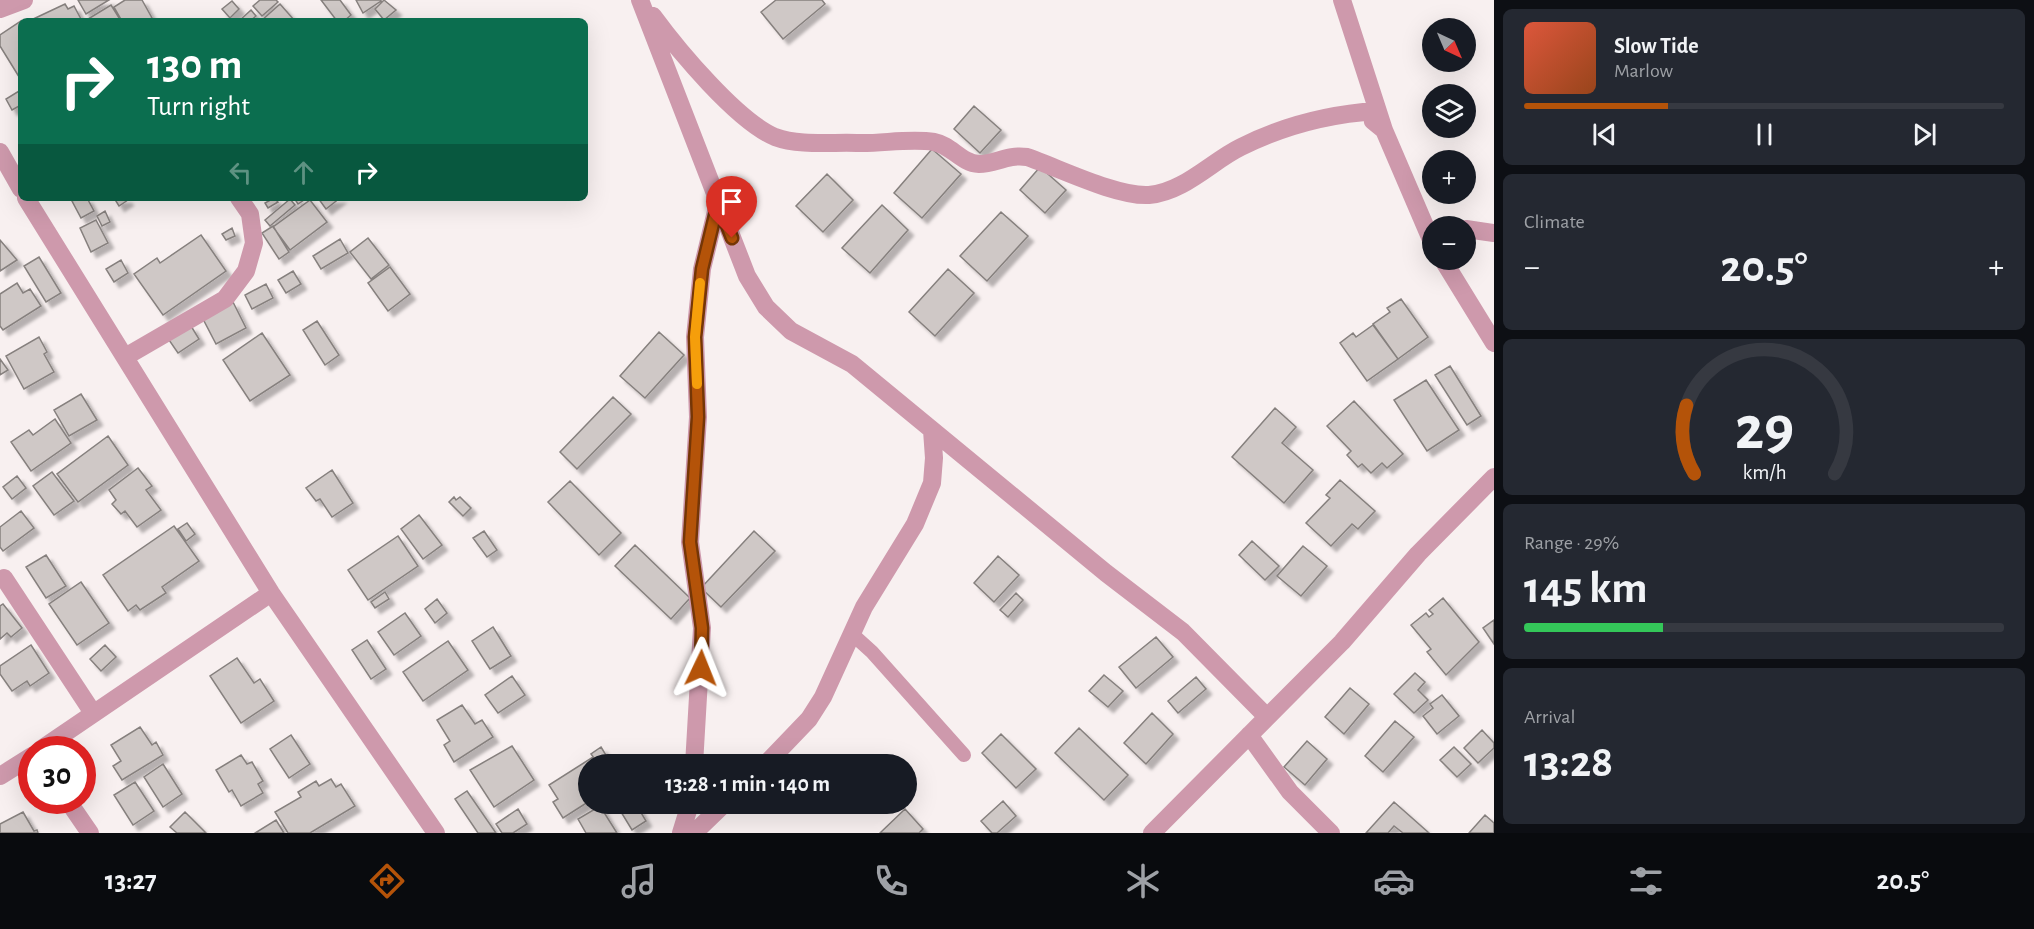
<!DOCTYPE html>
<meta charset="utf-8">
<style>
:root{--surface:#171b24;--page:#242831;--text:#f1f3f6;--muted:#9ea1a6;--line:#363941;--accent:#b45309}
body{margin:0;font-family:"Alegreya Sans",sans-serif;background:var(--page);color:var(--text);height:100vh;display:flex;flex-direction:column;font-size:22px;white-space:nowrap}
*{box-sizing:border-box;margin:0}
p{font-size:20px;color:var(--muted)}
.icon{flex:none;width:33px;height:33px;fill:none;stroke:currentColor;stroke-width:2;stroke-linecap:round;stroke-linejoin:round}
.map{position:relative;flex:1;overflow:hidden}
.drawer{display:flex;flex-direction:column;gap:9px;padding:9px;background:#0d0f14;width:540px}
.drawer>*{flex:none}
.banner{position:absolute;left:18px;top:18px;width:570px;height:183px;border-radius:9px;box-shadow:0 6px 24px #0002;background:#0b6e4f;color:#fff;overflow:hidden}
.needle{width:39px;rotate:136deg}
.controls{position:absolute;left:1422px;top:18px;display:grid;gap:12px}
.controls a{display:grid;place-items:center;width:54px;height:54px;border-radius:50%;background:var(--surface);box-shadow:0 6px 24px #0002;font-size:30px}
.speed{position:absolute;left:18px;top:736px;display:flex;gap:12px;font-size:30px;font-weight:700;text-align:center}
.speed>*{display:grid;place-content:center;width:78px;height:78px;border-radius:50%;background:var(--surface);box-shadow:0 6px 24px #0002;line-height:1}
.speed .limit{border:9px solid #d22;background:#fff;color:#111}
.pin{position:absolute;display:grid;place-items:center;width:51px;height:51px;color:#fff;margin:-62px -26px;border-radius:50% 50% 50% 0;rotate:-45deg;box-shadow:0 0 6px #0007}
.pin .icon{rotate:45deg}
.me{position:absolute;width:66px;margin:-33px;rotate:2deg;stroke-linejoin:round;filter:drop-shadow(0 0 4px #0008)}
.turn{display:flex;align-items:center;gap:21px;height:126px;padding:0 30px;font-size:27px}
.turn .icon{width:78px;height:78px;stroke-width:2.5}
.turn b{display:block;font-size:42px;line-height:51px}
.lanes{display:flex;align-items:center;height:57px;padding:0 30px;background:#0003;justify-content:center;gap:30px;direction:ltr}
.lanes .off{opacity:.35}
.big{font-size:45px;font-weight:600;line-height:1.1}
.drawer .card{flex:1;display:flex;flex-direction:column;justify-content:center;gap:9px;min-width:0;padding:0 21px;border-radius:9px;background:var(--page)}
.drawer .dial{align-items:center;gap:0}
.dial svg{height:156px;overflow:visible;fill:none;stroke:var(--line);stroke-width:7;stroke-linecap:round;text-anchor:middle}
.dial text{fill:var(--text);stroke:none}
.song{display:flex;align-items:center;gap:18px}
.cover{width:72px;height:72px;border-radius:9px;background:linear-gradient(135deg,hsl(10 70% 55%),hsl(20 70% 35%))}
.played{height:6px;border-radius:3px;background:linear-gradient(90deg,var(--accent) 30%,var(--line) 30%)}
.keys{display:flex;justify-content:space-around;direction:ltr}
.heat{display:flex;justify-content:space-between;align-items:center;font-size:33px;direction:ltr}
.charge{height:9px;border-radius:4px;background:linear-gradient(90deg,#34c759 29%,var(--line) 0)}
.trip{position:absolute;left:578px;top:754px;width:339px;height:60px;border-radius:30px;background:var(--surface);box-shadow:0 6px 24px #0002;font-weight:600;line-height:60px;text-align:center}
.menu{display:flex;height:96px;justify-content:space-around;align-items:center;background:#090b0e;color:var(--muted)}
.menu .icon{width:42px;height:42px}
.menu .active{color:var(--accent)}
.menu b{font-size:27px;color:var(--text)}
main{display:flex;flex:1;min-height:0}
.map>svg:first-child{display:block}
</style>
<main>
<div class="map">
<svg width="1494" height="833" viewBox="0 0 1494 833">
<defs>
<filter id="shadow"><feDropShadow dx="5.5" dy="5.5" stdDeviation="1.5" flood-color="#0004"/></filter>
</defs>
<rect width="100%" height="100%" fill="#f8f0f0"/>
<path fill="#cfc8c6" stroke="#86807e" stroke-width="1.5" filter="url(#shadow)" d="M78 0H109L86 14Z
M125 0H142L152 18 147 21H122L114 7Z
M260 0H276L278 2 262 16 253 6Z
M321 0H340L351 15 344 21H337Z
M356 0H381V1L363 13Z
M384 0 396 10 384 20 375 9Z
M776 0H822L825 4 783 39 761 12Z
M232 1 239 9 230 18 222 9Z
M65 4 68 9 74 6 82 21H29Z
M280 4 295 21H261Z
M111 5 121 21H89L88 19Z
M251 10 256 16 250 21H239Z
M21 21V80L0 46V35Z
M19 91 21 105 12 110 6 99Z
M974 106 1001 130 980 153 954 129Z
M932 149 961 174 922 218 894 193Z
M1040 167 1066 190 1045 213 1020 190Z
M827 174 853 200 823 232 796 206Z
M78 198H87L94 211 81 218 72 201Z
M114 198H126L128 200 119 206Z
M274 198 278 202 268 208 265 203Z
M294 198H307L298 204Z
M318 198H340L326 209Z
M290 199 295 205 270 226 265 220Z
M310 200 327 222 290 250 273 227Z
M882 205 908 230 870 273 842 248Z
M105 211 110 222 102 226 97 216Z
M1001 212 1028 236 987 281 960 256Z
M96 220 108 243 91 252 80 228Z
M273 226 289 252 279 259 262 233Z
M232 228 235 236 226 240 222 234Z
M201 235 226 271 163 315 134 274 157 258 160 263Z
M368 238 389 265 371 279 350 252Z
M340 239 348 253 321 269 313 256Z
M0 240 17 260 0 271Z
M39 257 61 293 46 302 24 266Z
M121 260 128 273 114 282 106 269Z
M390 267 410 294 388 311 368 283Z
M948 269 974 293 935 336 909 312Z
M293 271 301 284 286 293 278 280Z
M17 283 23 293 30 289 41 306 3 330 0 326V294Z
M266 284 273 298 252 309 245 295Z
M1401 299 1428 337 1398 359 1373 324 1390 312 1387 308Z
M233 302 246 328 216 344 202 317Z
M317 321 339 355 325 365 303 330Z
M1373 325 1398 359 1367 381 1340 343 1353 333 1356 337Z
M191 326 199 339 178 353 169 340Z
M659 332 684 355 645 398 620 376Z
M262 333 290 375 250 401 223 360Z
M39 337 47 352 44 354 54 372 24 389 6 356Z
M0 359 8 370 0 375Z
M1450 366 1481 416 1467 425 1435 375Z
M1426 380 1459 430 1427 451 1394 400Z
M81 394 97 420 69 436 54 410Z
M613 397 631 414 577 469 560 452Z
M1354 401 1403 454 1387 468 1382 463 1371 473 1362 464 1358 467 1347 455 1351 451 1327 426Z
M1275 408 1296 427 1282 443 1313 470 1284 503 1232 457Z
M55 419 71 443 31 471 11 442 29 430 33 435Z
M108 436 128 465 78 502 57 474Z
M138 468 152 486 146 490 161 510 137 527 125 511 121 514 112 504 116 500 109 490Z
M332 470 353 503 332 517 320 499 316 501 306 488Z
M52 472 74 501 54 515 33 486Z
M17 476 26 488 12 499 3 487Z
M1340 480 1375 511 1358 529 1352 524 1331 546 1306 523 1330 498 1326 495Z
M570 481 621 533 599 555 548 502Z
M454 497 456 500 460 497 471 508 463 516 449 502Z
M21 511 34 528 3 551 0 547V527Z
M419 515 442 545 423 559 401 529Z
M187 523 195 534 186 541 178 529Z
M174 526 199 561 162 587 166 593 140 610 136 605 128 611 103 575Z
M484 531 497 550 487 557 473 538Z
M754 531 775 551 721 607 701 588Z
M398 536 418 566 368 600 348 570Z
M1252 541 1279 566 1265 580 1239 555Z
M635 545 690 598 671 619 615 566Z
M1303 546 1327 566 1301 596 1277 576Z
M46 555 66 586 46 598 26 567Z
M998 556 1019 575 994 602 974 583Z
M81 582 109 623 77 645 49 604Z
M385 592 389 599 375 608 371 602Z
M1016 593 1023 600 1008 617 1000 610Z
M1443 598 1479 642 1446 675 1427 652 1431 649 1411 625 1426 613 1429 617 1433 614 1429 610Z
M437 599 447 613 435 623 425 609Z
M3 604 22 628 11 637 7 633 0 639V606Z
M405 613 421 636 394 655 378 632Z
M1494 620V644L1483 628Z
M493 627 511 656 490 669 472 641Z
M1156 637 1173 657 1136 688 1119 667Z
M367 640 386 669 371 679 352 650Z
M448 641 468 670 423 701 403 672Z
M31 645 49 673 30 686 27 681 12 691 0 674V666Z
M105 645 116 657 101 671 90 659Z
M237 658 254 683 260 679 274 701 241 723 210 676Z
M1415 673 1425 682 1418 690 1428 700 1414 713 1394 694Z
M1104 675 1123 691 1108 707 1089 691Z
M512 676 525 695 498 713 485 695Z
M1196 677 1206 689 1178 713 1168 701Z
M1350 688 1369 704 1344 734 1325 717Z
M1442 695 1459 716 1437 734 1423 716 1433 708 1430 704Z
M462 705 475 724 482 720 493 737 454 762 444 745 450 741 437 720Z
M1152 713 1173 734 1146 764 1124 743Z
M1395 721 1414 737 1383 772 1365 756Z
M140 727 152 745 156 742 163 755 122 780 113 766 121 761 111 745Z
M1079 728 1128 775 1104 800 1055 753Z
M1482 730 1494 743V748L1478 763 1464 748Z
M1001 734 1036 769 1016 788 982 753Z
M291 735 310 764 289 778 270 749Z
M1307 741 1327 759 1305 785 1284 767Z
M512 746 534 780 494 807 470 770Z
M601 747 612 765H599L591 754Z
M1454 747 1471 764 1457 777 1440 760Z
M241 755 247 764 252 762 263 781 258 784 263 793 241 806 232 790 229 792 216 770Z
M593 757 598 765H588V802L563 818 553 802 558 799 549 785Z
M163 764 182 794 163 807 144 777Z
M331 779 336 787 341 784 355 806 310 833H288L275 812 301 797 298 792 316 781 319 786Z
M135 782 154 811 133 825 114 795Z
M467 791 496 833H478L455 799Z
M1003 801 1016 816 997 833H992L981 821Z
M1394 802 1429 833H1403L1394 826 1388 833H1366Z
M623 804H636L646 821 632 830 618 807Z
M600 806 617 833H586L578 819Z
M518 809 527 824 513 833H502L496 824Z
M905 809 923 829 919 833H880Z
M23 812 34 831 37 830 38 833H0V824Z
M185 812 206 833H177L170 827Z
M1485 815 1494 823V833H1469Z
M276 820 284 833H255Z"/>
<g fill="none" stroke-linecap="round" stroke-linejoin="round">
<path stroke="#ce99ac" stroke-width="14" d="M851 633 872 652 964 755"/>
<path stroke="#ce99ac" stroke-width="18" d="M640 0 747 276 766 307 791 331 852 364 1106 573 1183 632 1267 717
M1342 0 1384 130 1432 242
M0 9 24 0
M653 16C678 50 737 121 775 137 799 146 832 142 857 143 881 144 910 138 934 142 951 145 961 163 979 164 996 164 1007 154 1027 157 1059 168 1117 197 1149 195 1184 192 1212 161 1241 147 1285 125 1329 114 1377 111L1373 121 1384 130
M0 152 21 189
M26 198 271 593 436 833
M1466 229 1494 233
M1443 260 1494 343
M125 357 225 299 246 271 254 243 250 214 239 198
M4 578 93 713
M1249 735 1290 792 1331 833
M40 750 271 593
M694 765 702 628 690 542 698 417 695 337 702 269 718 203
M765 765 809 719 823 697 864 607 915 524 932 483 934 458 932 430
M0 776 32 756
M68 801 90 833
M681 833 690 804
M694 833 724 804
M1152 833 1342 642 1418 554 1494 477"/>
</g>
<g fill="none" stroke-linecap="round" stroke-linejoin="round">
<defs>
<path id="route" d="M701 668 702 628 690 542 698 417 695 337 702 269 718 203 732 238"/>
</defs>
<use href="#route" stroke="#753606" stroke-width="15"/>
<use href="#route" stroke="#b45309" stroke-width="10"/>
<path stroke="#f59e0b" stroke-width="10" d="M697 384 695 337 700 283"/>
</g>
</svg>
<div class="controls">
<a><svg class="needle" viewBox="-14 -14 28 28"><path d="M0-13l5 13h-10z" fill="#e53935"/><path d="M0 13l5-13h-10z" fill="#9ea1a6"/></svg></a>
<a><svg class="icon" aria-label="layers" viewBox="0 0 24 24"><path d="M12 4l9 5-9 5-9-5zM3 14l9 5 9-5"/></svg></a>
<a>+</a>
<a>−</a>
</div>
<div class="speed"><div class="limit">30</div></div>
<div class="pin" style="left:732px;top:238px;background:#d93025"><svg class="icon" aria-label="arrive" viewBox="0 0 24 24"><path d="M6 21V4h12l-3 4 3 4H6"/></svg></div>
<svg class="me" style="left:701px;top:668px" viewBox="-20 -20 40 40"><path d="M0-17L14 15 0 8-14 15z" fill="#b45309" stroke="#fff" stroke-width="4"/></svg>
<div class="trip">13:28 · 1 min · 140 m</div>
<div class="banner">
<div class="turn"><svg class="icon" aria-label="right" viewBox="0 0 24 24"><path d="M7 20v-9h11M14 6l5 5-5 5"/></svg><div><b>130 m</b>Turn right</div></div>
<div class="lanes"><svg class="icon off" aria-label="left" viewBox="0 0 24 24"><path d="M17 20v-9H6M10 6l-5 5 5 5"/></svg><svg class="icon off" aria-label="ahead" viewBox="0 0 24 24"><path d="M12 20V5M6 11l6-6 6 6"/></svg><svg class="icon" aria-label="right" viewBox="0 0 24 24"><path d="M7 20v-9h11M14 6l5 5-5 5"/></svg></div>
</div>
</div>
<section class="drawer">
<div class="card">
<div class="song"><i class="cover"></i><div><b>Slow Tide</b><p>Marlow</p></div></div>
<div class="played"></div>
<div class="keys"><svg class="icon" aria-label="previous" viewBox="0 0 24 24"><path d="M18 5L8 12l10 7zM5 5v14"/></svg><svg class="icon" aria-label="pause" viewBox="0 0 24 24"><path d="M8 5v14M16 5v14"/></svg><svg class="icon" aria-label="next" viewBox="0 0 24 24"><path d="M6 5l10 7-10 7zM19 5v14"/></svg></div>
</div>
<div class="card"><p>Climate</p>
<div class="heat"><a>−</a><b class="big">20.5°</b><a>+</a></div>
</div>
<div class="card dial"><svg viewBox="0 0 100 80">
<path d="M14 69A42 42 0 1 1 86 69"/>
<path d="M14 69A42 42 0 0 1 10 34" stroke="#b45309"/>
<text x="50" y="56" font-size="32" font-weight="700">29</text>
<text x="50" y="72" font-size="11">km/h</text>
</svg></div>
<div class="card"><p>Range · 29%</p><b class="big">145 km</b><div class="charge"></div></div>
<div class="card"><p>Arrival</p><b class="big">13:28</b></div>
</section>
</main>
<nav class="menu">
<b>13:27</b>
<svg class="icon active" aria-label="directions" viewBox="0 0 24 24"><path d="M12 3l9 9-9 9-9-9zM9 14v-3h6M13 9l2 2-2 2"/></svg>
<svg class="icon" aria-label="music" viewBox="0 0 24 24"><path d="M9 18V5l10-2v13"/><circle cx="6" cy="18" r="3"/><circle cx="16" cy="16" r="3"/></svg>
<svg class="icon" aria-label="phone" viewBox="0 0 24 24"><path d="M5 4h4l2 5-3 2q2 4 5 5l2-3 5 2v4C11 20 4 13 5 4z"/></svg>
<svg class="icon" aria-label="climate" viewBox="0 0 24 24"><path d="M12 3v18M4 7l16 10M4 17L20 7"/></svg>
<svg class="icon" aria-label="car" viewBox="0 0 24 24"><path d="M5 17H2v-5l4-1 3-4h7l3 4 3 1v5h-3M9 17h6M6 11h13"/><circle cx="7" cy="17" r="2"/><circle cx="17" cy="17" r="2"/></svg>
<svg class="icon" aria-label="filters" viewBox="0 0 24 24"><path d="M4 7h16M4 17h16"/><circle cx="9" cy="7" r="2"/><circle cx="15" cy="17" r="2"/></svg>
<b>20.5°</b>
</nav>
